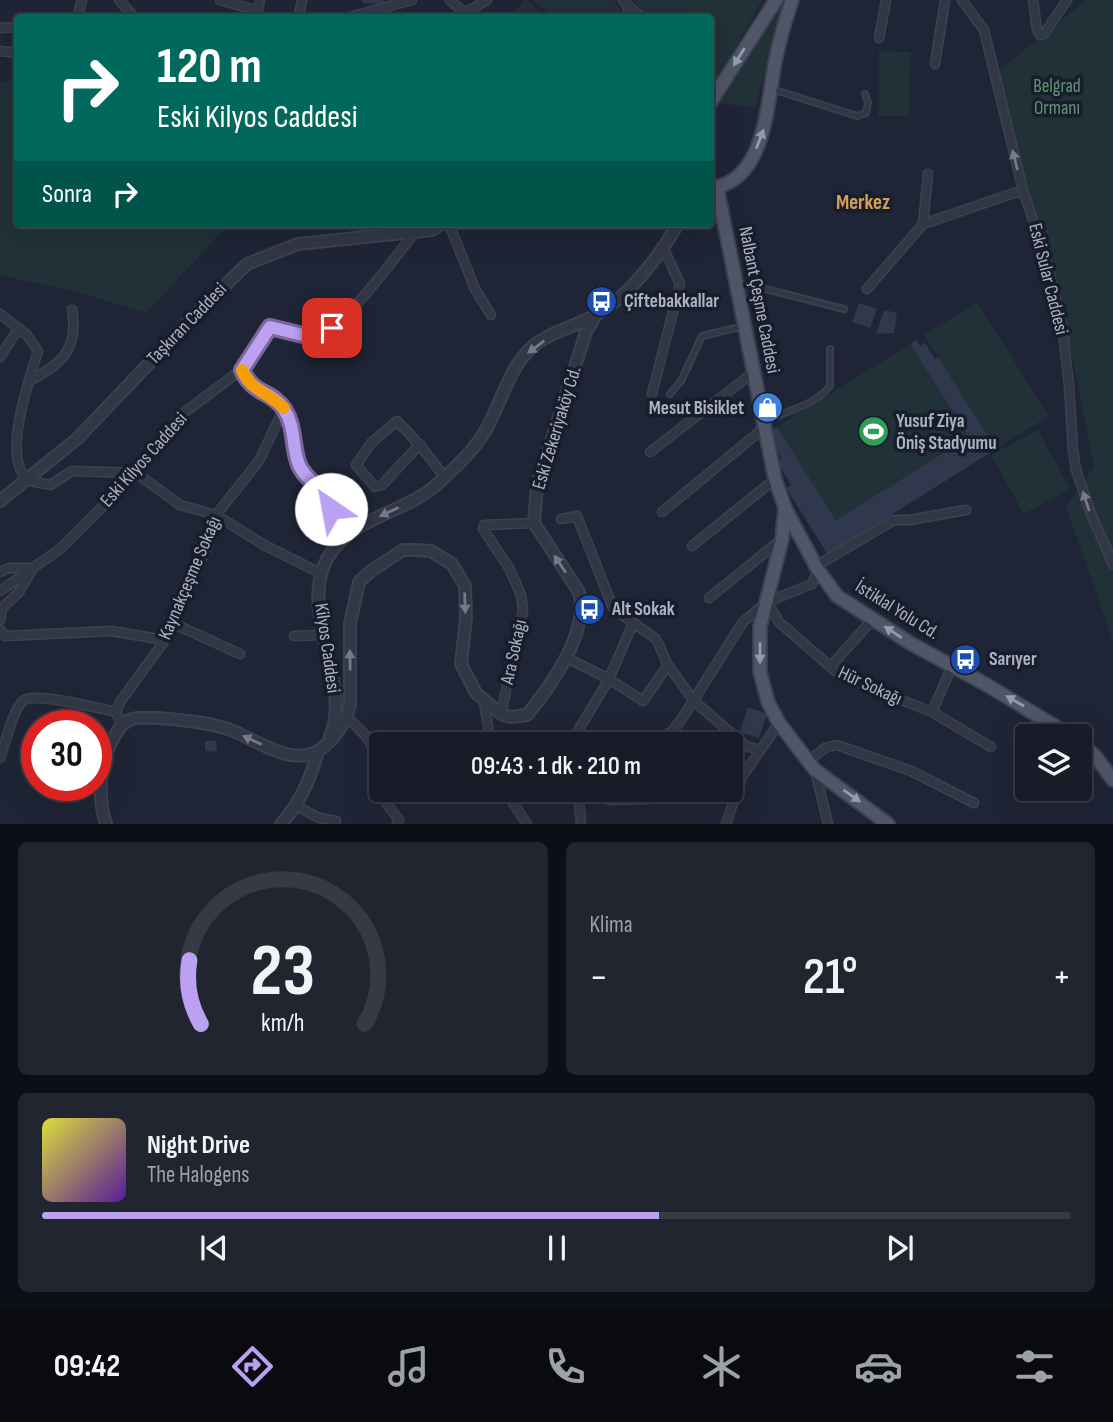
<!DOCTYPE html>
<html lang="tr">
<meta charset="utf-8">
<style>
:root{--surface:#171c28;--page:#202530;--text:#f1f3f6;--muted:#9ea1a8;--line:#363a45;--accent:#bca0f2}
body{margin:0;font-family:"Sofia Sans Condensed",sans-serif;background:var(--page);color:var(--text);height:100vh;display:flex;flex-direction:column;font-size:26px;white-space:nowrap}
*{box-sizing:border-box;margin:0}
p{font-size:23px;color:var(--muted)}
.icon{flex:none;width:38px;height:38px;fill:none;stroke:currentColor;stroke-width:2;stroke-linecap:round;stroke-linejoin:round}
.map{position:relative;height:824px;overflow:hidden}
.side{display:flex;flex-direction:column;gap:18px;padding:18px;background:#0d0f16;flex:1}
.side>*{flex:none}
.guide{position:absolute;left:14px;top:14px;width:700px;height:214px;border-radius:7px;box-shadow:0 7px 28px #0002,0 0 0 2px var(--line);background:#00695c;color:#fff;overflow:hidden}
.buttons{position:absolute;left:1015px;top:724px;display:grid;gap:14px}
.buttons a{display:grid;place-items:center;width:77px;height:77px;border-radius:7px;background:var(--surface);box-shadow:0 7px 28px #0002,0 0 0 2px var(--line);font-size:35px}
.speed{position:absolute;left:21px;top:710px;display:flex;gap:14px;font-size:35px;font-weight:700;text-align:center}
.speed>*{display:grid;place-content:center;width:91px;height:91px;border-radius:50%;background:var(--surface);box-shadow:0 7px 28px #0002,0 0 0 2px var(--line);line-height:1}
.speed .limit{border:10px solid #d22;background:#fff;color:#111}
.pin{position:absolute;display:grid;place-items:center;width:60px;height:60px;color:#fff;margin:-30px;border-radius:14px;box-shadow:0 4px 10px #0006}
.me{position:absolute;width:77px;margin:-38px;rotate:327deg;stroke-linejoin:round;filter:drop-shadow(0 0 5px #0008)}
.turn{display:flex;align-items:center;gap:24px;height:147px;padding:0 28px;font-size:32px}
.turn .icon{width:91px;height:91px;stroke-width:2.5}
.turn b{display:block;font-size:49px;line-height:60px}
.then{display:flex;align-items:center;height:66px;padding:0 28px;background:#0003;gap:14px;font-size:26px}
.big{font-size:52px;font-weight:600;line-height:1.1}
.side .card{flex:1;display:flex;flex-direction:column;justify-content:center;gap:10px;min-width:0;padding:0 24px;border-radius:10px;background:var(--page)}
.side .dial{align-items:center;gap:0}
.dial svg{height:182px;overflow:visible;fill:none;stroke:var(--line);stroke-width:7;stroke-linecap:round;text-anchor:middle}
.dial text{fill:var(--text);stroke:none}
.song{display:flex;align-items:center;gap:21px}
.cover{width:84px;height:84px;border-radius:10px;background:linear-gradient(135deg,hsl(60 70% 55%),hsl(270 70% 35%))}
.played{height:7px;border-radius:4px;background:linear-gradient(90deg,var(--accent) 60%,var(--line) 60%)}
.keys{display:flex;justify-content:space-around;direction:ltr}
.heat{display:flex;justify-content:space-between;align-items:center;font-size:38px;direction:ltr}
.side .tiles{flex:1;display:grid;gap:18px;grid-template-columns:1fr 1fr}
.card:last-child{grid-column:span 2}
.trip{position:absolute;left:369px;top:732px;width:374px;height:70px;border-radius:7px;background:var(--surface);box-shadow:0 7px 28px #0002,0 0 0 2px var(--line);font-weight:600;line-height:70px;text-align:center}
.tabs{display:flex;height:112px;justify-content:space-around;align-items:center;background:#090b10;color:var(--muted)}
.tabs .icon{width:49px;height:49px}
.tabs .current{color:var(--accent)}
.tabs b{font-size:32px;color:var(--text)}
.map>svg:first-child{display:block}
</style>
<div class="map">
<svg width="1113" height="824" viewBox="0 0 1113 824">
<rect width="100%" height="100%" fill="#1f2536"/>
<path fill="#213137" d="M525 0H526L547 17H510Z
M532 0H614L625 17H556Z
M633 0H762L711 93 710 18 646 17Z
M772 0H786L755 107 713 103Z
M1086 0H1113V642L1066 506 1094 467 1074 365 994 75Z
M879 51 911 52 909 116H878Z
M17 81 18 224H235L222 232 146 313 81 293 0 275V82Z
M977 302 1049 416 996 449 924 335Z
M910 344 969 437 836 520 777 427Z
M1038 430 1070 489 1024 514 991 455Z"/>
<path fill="#30384d" d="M362 0H385L384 4 362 3Z
M859 303 877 309 870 328 852 322Z
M884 310 897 313 894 333 876 334Z
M917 339 920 346 925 343 935 359 938 357 996 449 828 555 786 488 791 485 777 462 782 459 772 444 776 441 770 432 777 427 836 520 969 437 910 344Z
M748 707 767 714 759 738 740 732Z
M205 741H216L217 752 205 751Z"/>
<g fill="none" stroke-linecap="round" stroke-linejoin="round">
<defs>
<path id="service" d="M772 89 857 116 866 113 868 103 865 94
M739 285 754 286 844 309
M670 394 681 381 702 336 744 326
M764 421C785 412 816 405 830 386V349"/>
<path id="minor" d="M119 0 135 18
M220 0 258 11 260 0
M450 0 465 13 487 0
M623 0 627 5 630 18
M962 0 984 30 1023 190 1044 253 1062 324 1069 385 1073 450 1076 470 1091 514 1113 564
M1033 0 1037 30 1040 35 1044 34 1067 0
M627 5 642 18
M299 15 302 0
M77 18 82 0
M346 18 412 0
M0 28 18 27
M879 38 886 0
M0 51 18 53
M935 64 945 0
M449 224 475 289 491 315
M923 224 928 174
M867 289 923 224 1023 190
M0 314 27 335 38 351C30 377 0 461 29 480 35 483 43 483 50 485L72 471 136 473 180 505 216 515 264 545 322 574
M0 357 19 328
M241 370C253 395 271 390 284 409 295 426 292 444 298 462 302 476 320 488 331 498V509L355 529
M29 381C62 364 79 349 72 310
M652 394 680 284 663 247
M420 444 382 485 375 487 356 465 371 443 397 421C415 439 430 456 444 477
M650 452 754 372
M662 512 765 427
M561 519 577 516 613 608 656 639 668 665 694 701 746 746 760 750
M692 546 775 479
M816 566 894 520H909L966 510
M0 572 9 568H33L19 592 2 608 0 620
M0 591 60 549 136 473 181 415 241 370 270 327C280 329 304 338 313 336 344 330 395 257 416 231
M709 598 782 539
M767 602 779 622 841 676 932 712 991 747
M172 623 240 654
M0 630 5 636 111 631 165 640
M294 636 322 635
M565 657 609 679 643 701 668 665
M830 667 873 619
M484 702 491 744
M932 712 952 666
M501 714 523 610 521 595 509 568 483 529 484 525 534 523
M347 717 366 736 382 763
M121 723 116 712 120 702 165 640 208 545 216 515 259 461 284 408
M575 744 576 734 609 679 633 623
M653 744 672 731 681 720 743 622 767 602 812 584 818 570
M0 758C5 745 13 709 23 701 35 691 100 709 116 712
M807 762 825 748 837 745 911 771 974 803
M815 770 828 824
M386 789 383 799 399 820 397 824
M504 789 527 824
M578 789 581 824
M578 791 610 800 650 799
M297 806 319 818 336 821
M726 824 742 777 779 723"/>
<path id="tertiary" d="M0 501 78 438 195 315 247 264 298 244 432 230 442 224
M330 736C353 687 298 613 327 559 349 518 402 514 435 486 454 469 476 449 488 426 502 400 509 369 531 348 547 333 573 327 592 317 627 299 659 257 678 224
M106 824C98 800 99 768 110 745 123 717 129 717 159 718 182 720 206 722 228 729 257 739 297 773 326 745 338 734 346 722 350 705V624L359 582 371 571 403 550H415L431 551 452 564 465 586 466 618 461 664 476 693 501 714 511 717 527 715C551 686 590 631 579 592L534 523 537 486 586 332 596 315
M281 824C300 803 310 781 317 754"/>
<path id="primary" d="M710 103 776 0
M717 187 775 479 785 508 782 539 760 627V672L768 702 779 723 815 770 888 824
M717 187C766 175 767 103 775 63 779 41 785 21 792 0
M785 508 818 570 837 596 910 643 987 685 1073 737
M1080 742 1096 757 1113 780"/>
</defs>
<use href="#service" stroke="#3c4150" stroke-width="8"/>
<use href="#minor" stroke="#3c4150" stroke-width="11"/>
<use href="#tertiary" stroke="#3c4150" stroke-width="14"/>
<use href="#primary" stroke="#3c4150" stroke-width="16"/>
<path stroke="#394a4f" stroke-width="2" stroke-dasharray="5 5" stroke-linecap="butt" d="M590 604 601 606"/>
<use href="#service" stroke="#323746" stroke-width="4.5"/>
<use href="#minor" stroke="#323746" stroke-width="8"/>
<use href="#tertiary" stroke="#323746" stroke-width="10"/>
<use href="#primary" stroke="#505667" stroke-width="12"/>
</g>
<defs><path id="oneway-solid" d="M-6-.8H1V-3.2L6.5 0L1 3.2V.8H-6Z" transform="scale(1.75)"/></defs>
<g fill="#959aad">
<use href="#oneway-solid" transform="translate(739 57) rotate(122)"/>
<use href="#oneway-solid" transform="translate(760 139) rotate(-69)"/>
<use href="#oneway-solid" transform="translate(893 632) rotate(-146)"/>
<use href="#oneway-solid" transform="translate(760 653) rotate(90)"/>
<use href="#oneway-solid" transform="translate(1015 701) rotate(-150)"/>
<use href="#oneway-solid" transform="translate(852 796) rotate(35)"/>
</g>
<g fill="#757a8b">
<use href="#oneway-solid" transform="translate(1015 160) rotate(-104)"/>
<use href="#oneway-solid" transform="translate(536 347) rotate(143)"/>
<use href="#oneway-solid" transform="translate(1086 501) rotate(-108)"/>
<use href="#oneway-solid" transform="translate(389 512) rotate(155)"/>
<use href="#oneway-solid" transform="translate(560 564) rotate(-124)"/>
<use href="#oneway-solid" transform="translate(465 603) rotate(88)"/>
<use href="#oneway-solid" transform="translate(350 660) rotate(-91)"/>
<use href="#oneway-solid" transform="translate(252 740) rotate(-155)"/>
</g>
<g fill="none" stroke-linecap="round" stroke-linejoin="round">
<defs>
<path id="route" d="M331 509V498C320 488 302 476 298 462 292 444 295 426 284 409 271 390 253 395 242 370L270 327 311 337 332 328"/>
</defs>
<use href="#route" stroke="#7a689d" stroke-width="18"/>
<use href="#route" stroke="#bca0f2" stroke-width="12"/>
<path stroke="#f59e0b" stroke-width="12" d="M242 370C250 390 269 393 284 408"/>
</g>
<defs>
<symbol id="bus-disc" viewBox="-11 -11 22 22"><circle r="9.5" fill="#1a4fb4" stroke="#181d2b"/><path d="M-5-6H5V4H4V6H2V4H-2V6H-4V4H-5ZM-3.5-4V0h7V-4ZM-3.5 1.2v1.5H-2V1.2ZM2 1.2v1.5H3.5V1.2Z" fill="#fff"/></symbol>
<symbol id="shop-disc" viewBox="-11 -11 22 22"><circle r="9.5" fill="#3f7fe0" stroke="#181d2b"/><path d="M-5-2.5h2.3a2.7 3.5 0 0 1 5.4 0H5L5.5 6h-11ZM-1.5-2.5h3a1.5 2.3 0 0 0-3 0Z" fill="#fff"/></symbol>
<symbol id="stadium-disc" viewBox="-11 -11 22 22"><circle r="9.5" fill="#2e9e5b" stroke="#181d2b"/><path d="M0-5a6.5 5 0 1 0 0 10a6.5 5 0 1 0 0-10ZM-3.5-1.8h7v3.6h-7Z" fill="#fff"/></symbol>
</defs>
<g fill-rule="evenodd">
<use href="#bus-disc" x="584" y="284" width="35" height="35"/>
<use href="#shop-disc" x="750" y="390" width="35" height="35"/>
<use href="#stadium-disc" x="856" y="414" width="35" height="35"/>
<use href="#bus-disc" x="572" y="592" width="35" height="35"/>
<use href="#bus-disc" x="948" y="642" width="35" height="35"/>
</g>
<g text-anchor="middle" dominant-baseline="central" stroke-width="7" stroke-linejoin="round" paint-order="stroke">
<g font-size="19" fill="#649476" stroke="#181d2b">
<text x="1057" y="86">Belgrad<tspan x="1057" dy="22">Ormanı</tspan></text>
</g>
<g font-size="19" fill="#acb1c4" stroke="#181d2b">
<text transform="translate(1048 279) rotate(76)">Eski Sular Caddesi</text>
<text transform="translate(759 300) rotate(79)">Nalbant Çeşme Caddesi</text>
<text transform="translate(187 324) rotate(-46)">Taşkıran Caddesi</text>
<text transform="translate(557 428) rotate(-73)">Eski Zekeriyaköy Cd.</text>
<text transform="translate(144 460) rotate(-48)">Eski Kilyos Caddesi</text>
<text transform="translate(190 578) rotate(-67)">Kaynakçeşme Sokağı</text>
<text transform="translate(897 610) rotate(32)">İstiklal Yolu Cd.</text>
<text transform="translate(327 648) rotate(82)">Kilyos Caddesi</text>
<text transform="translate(514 652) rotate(-78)">Ara Sokağı</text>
<text transform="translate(870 686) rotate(25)">Hür Sokağı</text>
</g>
<g font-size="19" font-weight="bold" fill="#acb1c4" stroke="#181d2b" text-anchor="start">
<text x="624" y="301">Çiftebakkallar</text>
<text x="744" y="408" text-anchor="end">Mesut Bisiklet</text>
<text x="896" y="421">Yusuf Ziya<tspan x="896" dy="22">Öniş Stadyumu</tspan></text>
<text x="612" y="609">Alt Sokak</text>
<text x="989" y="659">Sarıyer</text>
</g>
<g font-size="21" font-weight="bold" fill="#d4a056" stroke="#181d2b">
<text x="863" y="202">Merkez</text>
</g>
</g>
</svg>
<div class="buttons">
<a><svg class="icon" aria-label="layers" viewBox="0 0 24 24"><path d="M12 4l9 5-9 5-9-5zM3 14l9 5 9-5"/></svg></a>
</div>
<div class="speed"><div class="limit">30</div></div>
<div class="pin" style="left:332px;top:328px;background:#d93025"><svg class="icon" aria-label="arrive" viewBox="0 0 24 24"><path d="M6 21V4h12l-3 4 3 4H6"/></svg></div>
<svg class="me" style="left:331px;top:509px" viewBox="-20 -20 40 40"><circle r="19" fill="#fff"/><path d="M0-13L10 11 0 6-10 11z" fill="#bca0f2"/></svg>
<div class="trip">09:43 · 1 dk · 210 m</div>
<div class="guide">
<div class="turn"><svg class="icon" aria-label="right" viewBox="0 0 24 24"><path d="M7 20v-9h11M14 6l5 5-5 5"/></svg><div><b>120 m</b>Eski Kilyos Caddesi</div></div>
<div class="then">Sonra<svg class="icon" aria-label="right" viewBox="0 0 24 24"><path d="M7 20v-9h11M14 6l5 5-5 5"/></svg></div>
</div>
</div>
<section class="side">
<div class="tiles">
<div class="card dial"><svg viewBox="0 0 100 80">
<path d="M14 69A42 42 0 1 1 86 69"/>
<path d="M14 69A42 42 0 0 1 9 41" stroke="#bca0f2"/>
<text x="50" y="56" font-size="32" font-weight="700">23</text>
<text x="50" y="72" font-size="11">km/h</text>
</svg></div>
<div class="card"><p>Klima</p>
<div class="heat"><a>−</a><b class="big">21°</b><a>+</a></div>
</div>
<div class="card">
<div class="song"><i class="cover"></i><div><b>Night Drive</b><p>The Halogens</p></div></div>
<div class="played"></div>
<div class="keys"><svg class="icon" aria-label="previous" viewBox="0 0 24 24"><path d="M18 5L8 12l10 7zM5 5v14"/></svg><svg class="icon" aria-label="pause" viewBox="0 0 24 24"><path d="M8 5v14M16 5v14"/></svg><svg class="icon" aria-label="next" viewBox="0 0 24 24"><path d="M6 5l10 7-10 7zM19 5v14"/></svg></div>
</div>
</div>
</section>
<nav class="tabs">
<b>09:42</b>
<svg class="icon current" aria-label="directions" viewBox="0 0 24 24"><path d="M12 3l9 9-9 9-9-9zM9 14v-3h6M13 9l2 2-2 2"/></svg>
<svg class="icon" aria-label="music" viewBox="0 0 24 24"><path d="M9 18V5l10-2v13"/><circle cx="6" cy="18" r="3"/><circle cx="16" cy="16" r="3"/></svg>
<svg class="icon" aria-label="phone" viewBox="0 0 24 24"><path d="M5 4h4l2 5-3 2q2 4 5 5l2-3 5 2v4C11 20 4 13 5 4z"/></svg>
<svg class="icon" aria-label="climate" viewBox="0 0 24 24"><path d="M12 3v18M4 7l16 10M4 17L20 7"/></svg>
<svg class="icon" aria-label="car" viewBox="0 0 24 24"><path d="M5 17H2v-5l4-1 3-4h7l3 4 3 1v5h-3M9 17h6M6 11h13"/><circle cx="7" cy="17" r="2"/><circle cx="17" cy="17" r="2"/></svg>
<svg class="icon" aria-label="filters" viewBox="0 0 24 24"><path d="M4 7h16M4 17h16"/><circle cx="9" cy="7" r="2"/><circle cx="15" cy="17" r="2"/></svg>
</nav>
